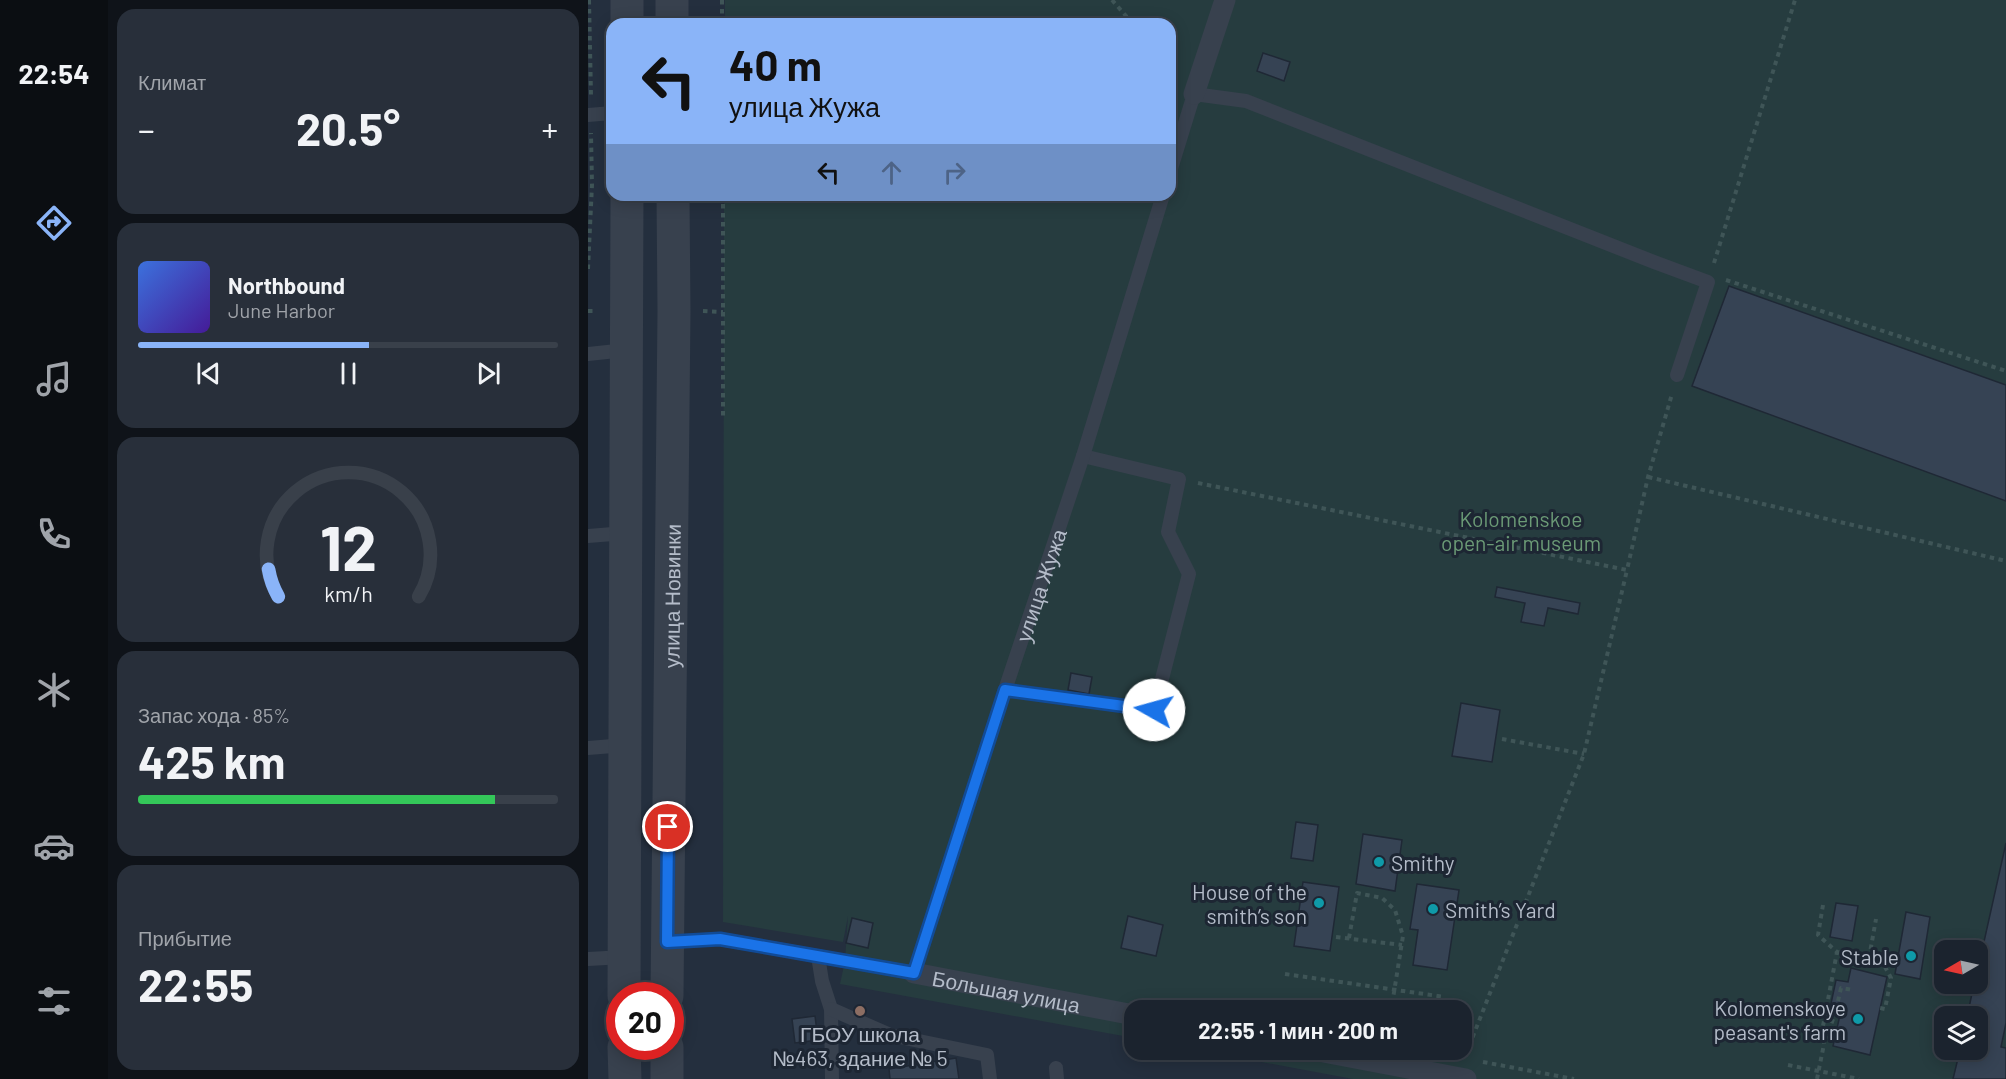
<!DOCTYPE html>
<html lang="ru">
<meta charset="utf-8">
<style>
:root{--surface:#1b232e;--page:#282f3a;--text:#f1f3f6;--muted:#a0a4aa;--line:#39404a;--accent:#8ab4f8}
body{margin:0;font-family:Barlow,sans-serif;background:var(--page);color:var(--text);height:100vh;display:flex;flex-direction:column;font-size:22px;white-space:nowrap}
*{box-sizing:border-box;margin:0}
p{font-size:20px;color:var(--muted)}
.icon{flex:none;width:33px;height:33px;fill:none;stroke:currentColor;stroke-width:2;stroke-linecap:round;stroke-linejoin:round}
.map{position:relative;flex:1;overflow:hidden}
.panel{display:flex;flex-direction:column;gap:9px;padding:9px;background:#0f1319;width:480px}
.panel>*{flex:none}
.banner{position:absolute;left:18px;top:18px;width:570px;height:183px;border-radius:18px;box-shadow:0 3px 15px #0003,0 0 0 2px var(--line);background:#8ab4f8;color:#111;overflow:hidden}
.needle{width:39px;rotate:261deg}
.tools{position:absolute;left:1346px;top:940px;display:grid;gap:12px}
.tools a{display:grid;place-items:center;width:54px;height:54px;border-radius:12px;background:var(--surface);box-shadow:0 3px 15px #0003,0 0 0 2px var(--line);font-size:30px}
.speed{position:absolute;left:18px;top:982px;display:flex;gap:12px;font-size:30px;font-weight:700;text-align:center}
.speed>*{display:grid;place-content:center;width:78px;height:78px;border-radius:50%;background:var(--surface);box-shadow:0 3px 15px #0003,0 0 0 2px var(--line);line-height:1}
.speed .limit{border:9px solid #d22;background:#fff;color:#111}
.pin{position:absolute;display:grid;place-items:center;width:51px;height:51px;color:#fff;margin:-26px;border:3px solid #fff;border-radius:50%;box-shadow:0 2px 6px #0007}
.me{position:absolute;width:66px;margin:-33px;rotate:277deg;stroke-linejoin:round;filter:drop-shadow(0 0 4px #0008)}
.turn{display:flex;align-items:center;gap:21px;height:126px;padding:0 24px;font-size:27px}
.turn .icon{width:78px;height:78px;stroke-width:2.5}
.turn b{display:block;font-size:42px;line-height:51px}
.lanes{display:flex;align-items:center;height:57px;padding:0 24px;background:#0003;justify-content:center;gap:30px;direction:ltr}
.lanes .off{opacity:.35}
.big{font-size:45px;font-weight:700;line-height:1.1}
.panel .tile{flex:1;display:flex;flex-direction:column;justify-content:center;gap:9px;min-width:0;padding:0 21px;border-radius:18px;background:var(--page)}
.panel .dial{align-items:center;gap:0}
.dial svg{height:156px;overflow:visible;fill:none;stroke:var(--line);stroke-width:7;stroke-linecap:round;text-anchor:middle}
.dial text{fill:var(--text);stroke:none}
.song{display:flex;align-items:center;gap:18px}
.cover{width:72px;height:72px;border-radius:9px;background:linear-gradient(135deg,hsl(220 70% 55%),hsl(260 70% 35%))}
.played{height:6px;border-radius:3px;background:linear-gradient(90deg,var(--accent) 55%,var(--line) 55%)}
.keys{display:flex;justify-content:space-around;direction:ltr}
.heat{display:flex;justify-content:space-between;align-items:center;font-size:33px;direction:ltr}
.charge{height:9px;border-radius:4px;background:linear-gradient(90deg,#34c759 85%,var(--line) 0)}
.trip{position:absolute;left:536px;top:1000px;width:348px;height:60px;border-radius:18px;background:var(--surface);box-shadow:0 3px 15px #0003,0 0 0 2px var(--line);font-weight:700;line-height:60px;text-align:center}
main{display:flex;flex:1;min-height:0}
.tabs{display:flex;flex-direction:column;width:108px;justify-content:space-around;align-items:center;background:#0b0e12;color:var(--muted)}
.tabs .icon{width:42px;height:42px}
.tabs .selected{color:var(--accent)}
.tabs b{font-size:27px;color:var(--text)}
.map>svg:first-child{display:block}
</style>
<main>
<nav class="tabs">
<b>22:54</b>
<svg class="icon selected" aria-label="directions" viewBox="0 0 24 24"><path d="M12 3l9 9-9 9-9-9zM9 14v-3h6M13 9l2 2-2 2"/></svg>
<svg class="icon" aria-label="music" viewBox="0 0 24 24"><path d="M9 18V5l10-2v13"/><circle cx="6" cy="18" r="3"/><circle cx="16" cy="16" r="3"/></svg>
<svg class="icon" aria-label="phone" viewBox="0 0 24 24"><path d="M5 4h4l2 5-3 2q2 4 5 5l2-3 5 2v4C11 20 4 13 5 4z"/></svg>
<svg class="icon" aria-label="climate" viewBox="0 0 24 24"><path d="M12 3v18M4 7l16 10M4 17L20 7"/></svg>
<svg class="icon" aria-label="car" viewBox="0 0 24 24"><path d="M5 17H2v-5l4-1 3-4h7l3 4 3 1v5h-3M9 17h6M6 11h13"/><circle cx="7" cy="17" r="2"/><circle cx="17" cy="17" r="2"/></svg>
<svg class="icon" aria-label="filters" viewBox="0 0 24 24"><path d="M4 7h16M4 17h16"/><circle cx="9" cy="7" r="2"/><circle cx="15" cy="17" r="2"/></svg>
</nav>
<section class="panel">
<div class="tile"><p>Климат</p>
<div class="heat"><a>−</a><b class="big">20.5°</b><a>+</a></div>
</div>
<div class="tile">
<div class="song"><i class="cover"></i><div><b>Northbound</b><p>June Harbor</p></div></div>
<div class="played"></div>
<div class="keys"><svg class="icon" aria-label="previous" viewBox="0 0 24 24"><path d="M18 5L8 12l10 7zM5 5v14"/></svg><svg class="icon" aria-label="pause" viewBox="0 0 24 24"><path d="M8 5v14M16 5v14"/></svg><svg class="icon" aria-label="next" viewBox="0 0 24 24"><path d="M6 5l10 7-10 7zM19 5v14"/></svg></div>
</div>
<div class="tile dial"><svg viewBox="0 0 100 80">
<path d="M14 69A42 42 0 1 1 86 69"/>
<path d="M14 69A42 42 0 0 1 9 55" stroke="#8ab4f8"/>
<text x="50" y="56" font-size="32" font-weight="700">12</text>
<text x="50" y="72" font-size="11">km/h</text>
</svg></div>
<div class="tile"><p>Запас хода · 85%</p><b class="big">425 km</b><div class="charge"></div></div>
<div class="tile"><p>Прибытие</p><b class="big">22:55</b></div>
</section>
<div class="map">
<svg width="1418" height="1079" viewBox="0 0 1418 1079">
<rect width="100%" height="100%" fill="#242f3e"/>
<path fill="#263c3f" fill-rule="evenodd" d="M137 0H1418V1079H765L609 1050H873V1011H546V1038L252 984 257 961 260 916 255 942 135 922 136 195H582V24H137ZM1356 951H1389V984H1356ZM1356 1017H1389V1050H1356Z"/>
<path fill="#364354" stroke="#1f2835" stroke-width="1.5" d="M675 53 702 62 696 81 669 71Z
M1141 286 1418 385V501L1104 386Z
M909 587 992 603 990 614 960 608 956 626 933 622 937 603 907 597Z
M483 673 504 677 501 694 480 690Z
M873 703 912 710 904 762 864 756Z
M708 822 730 825 725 861 703 858Z
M775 834 814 840 807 891 768 884Z
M1418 843V1023L1413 1047 1418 1048V1079H1365L1372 1050H1389V1017H1379L1386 984H1389V973Z
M715 882 751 887 742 951 706 946Z
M829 884 871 890 859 970 825 965 830 930 822 929Z
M1248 903 1270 906 1264 941 1242 937Z
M1318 912 1342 917 1332 979 1307 974Z
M540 916 575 925 568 956 533 948Z
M264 918 285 923 280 948 258 943Z
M1263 968 1299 977 1282 1055 1245 1046 1252 1015 1241 1013 1248 980 1260 982Z
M227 1016 230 1040 207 1043 204 1019Z
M368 1058 371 1079H302L301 1069Z"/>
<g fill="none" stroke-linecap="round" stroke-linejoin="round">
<path stroke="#3f5557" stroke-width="4" stroke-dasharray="4.5 4.5" stroke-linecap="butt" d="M1 0 3 95
M134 0V24
M524 0 545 24
M135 195V419
M1126 263 1207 0
M0 269 4 185 3 133
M1138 280 1418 371
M0 311H5
M115 311 135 312
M1060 477 1418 561
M610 483 1039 570 1060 477 1084 394
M914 739 996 754
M1235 905 1230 935 1249 952 1294 961 1303 978 1297 1009 1292 1008
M748 937 814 945
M761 938 769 893 794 898 807 910 815 936 803 1011
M1281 958 1288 919
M697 974 857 997
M566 1001 624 1011
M1250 1001 1253 988 1265 990
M1237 1040 1247 1014
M878 1054 996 754 1039 570
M895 1062 986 1079
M1200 1065 1271 1079
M1229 1079 1236 1044 1235 1026 1249 952"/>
<g stroke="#38414e" stroke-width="14">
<path d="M0 115 24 113"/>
<path d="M582 172 606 94 658 101 1066 262 1120 282 1089 375"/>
<path d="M0 354 38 350"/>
<path d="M0 536 37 533"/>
<path d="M417 690 566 710 601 574 580 532 591 479 495 456"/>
<path d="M0 748 37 745"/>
<path id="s1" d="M79 942 132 939 326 973 417 690 495 456 575 195"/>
<path d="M230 956 234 981 243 1009 244 1079"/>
<path d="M0 959 36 957"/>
<path d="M243 1009 302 1035 399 1055 402 1079"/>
<path d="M468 1068 469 1079"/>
</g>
<g stroke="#38414e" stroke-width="21">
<path d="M606 94 637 0"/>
<path id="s2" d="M326 973 546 1015"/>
<path d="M725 1050 878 1079"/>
</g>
<g stroke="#38414e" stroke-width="33">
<path d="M84 0V24"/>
<path d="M39 24V0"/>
<path d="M36 996 39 195"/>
<path id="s3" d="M79 996 86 311 85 195"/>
<path d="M36 1047 37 1079"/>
<path d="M79 1047V1079"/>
</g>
</g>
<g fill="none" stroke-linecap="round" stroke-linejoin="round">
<defs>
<path id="route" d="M80 827 79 942 132 939 326 973 417 690 566 710"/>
</defs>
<use href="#route" stroke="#114b97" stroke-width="15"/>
<use href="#route" stroke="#1a73e8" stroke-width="10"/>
</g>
<g fill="#0f9aa8" stroke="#1d2633" stroke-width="2">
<circle cx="791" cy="862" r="6"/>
<circle cx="731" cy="903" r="6"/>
<circle cx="845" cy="909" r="6"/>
<circle cx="1323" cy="956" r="6"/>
<circle cx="1270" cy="1019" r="6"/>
</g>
<circle fill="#8d6e63" stroke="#1d2633" stroke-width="2" cx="272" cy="1011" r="6"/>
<g text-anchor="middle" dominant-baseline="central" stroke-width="6" stroke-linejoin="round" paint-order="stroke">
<g font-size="21" fill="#6b9a76" stroke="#1d2633">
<text x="933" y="518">Kolomenskoe<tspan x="933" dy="24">open-air museum</tspan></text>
</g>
<g font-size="21" fill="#b4bcc9" stroke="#1d2633">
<text stroke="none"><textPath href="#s1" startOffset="658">улица Жужа</textPath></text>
<text stroke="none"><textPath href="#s3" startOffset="400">улица Новинки</textPath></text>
<text stroke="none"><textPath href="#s2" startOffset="94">Большая улица</textPath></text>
</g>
<g font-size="21" fill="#b4bcc9" stroke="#1d2633" text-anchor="end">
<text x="803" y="862" text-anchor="start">Smithy</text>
<text x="719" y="891">House of the<tspan x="719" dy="24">smith’s son</tspan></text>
<text x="857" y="909" text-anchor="start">Smith’s Yard</text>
<text x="1311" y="956">Stable</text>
<text x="1258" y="1007">Kolomenskoye<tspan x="1258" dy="24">peasant's farm</tspan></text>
<text x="272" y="1033" text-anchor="middle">ГБОУ школа<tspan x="272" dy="24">№463, здание № 5</tspan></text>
</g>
</g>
</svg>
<div class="tools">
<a><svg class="needle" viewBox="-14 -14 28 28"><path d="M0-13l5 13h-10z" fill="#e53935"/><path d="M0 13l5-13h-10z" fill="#a0a4aa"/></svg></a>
<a><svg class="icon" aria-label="layers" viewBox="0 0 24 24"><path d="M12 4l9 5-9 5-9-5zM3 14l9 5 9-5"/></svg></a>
</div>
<div class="speed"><div class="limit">20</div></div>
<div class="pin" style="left:80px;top:827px;background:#d93025"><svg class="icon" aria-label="arrive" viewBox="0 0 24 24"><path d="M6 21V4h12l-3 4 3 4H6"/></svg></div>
<svg class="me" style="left:566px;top:710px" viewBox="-20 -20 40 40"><circle r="19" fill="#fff"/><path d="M0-13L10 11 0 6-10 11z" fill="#1a73e8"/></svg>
<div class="trip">22:55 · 1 мин · 200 m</div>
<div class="banner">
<div class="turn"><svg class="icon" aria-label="left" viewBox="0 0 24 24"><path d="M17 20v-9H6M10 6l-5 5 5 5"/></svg><div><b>40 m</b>улица Жужа</div></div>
<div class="lanes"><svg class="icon" aria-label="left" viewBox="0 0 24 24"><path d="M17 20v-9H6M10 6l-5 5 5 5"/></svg><svg class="icon off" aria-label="ahead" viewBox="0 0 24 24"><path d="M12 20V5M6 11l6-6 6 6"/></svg><svg class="icon off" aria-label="right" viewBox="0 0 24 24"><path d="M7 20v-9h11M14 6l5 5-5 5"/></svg></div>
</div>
</div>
</main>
